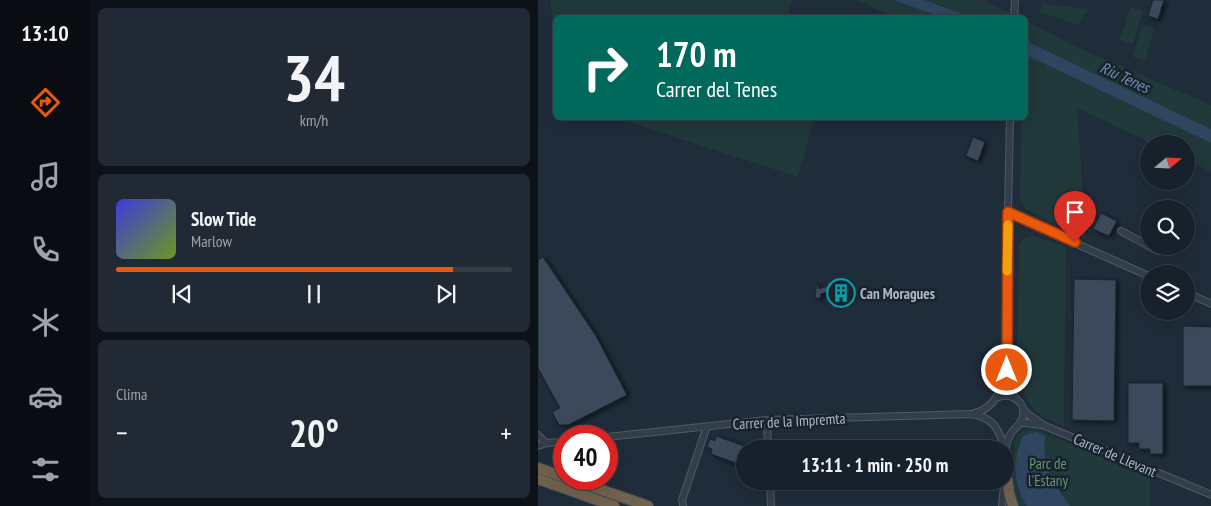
<!DOCTYPE html>
<html lang="es">
<meta charset="utf-8">
<style>
:root{--surface:#17212c;--page:#202934;--text:#f1f3f6;--muted:#9ea3a9;--line:#363e48;--accent:#ea580c}
body{margin:0;font-family:"PT Sans Narrow",sans-serif;background:var(--page);color:var(--text);height:100vh;display:flex;flex-direction:column;font-size:19px;white-space:nowrap}
*{box-sizing:border-box;margin:0}
p{font-size:16px;color:var(--muted)}
.icon{flex:none;width:28px;height:28px;fill:none;stroke:currentColor;stroke-width:2;stroke-linecap:round;stroke-linejoin:round}
.map{position:relative;flex:1;overflow:hidden}
.details{display:flex;flex-direction:column;gap:8px;padding:8px;background:#0d1218;width:448px}
.details>*{flex:none}
.guide{position:absolute;left:15px;top:15px;width:475px;height:105px;border-radius:8px;box-shadow:0 5px 20px #0002,0 0 0 1px var(--line);background:#00695c;color:#fff;overflow:hidden}
.needle{width:32px;rotate:71deg}
.controls{position:absolute;left:602px;top:135px;display:grid;gap:10px}
.controls a{display:grid;place-items:center;width:55px;height:55px;border-radius:50%;background:var(--surface);box-shadow:0 5px 20px #0002,0 0 0 1px var(--line);font-size:25px}
.speed{position:absolute;left:15px;top:425px;display:flex;gap:10px;font-size:25px;font-weight:700;text-align:center}
.speed>*{display:grid;place-content:center;width:65px;height:65px;border-radius:50%;background:var(--surface);box-shadow:0 5px 20px #0002,0 0 0 1px var(--line);line-height:1}
.speed .limit{border:8px solid #d22;background:#fff;color:#111}
.pin{position:absolute;display:grid;place-items:center;width:42px;height:42px;color:#fff;margin:-51px -21px;border-radius:50% 50% 50% 0;rotate:-45deg;box-shadow:0 0 5px #0007}
.pin .icon{rotate:45deg}
.me{position:absolute;width:55px;margin:-28px;rotate:0deg;stroke-linejoin:round;filter:drop-shadow(0 0 4px #0008)}
.turn{display:flex;align-items:center;gap:18px;height:105px;padding:0 20px;font-size:22px}
.turn .icon{width:65px;height:65px;stroke-width:2.5}
.turn b{display:block;font-size:35px;line-height:42px}
.big{font-size:38px;font-weight:800;line-height:1.1}
.details .widget{flex:1;display:flex;flex-direction:column;justify-content:center;gap:8px;min-width:0;padding:0 18px;border-radius:8px;background:var(--page)}
.details .dial{align-items:center;gap:0}
.dial b{font-size:65px;line-height:1}
.song{display:flex;align-items:center;gap:15px}
.cover{width:60px;height:60px;border-radius:8px;background:linear-gradient(135deg,hsl(240 70% 55%),hsl(80 70% 35%))}
.played{height:5px;border-radius:2px;background:linear-gradient(90deg,var(--accent) 85%,var(--line) 85%)}
.keys{display:flex;justify-content:space-around;direction:ltr}
.heat{display:flex;justify-content:space-between;align-items:center;font-size:28px;direction:ltr}
.trip{position:absolute;left:198px;top:440px;width:278px;height:50px;border-radius:25px;background:var(--surface);box-shadow:0 5px 20px #0002,0 0 0 1px var(--line);font-weight:800;line-height:50px;text-align:center}
main{display:flex;flex:1;min-height:0}
.tabs{display:flex;flex-direction:column;width:90px;justify-content:space-around;align-items:center;background:#090d12;color:var(--muted)}
.tabs .icon{width:35px;height:35px}
.tabs .active{color:var(--accent)}
.tabs b{font-size:22px;color:var(--text)}
.map>svg:first-child{display:block}
</style>
<main>
<nav class="tabs">
<b>13:10</b>
<svg class="icon active" aria-label="directions" viewBox="0 0 24 24"><path d="M12 3l9 9-9 9-9-9zM9 14v-3h6M13 9l2 2-2 2"/></svg>
<svg class="icon" aria-label="music" viewBox="0 0 24 24"><path d="M9 18V5l10-2v13"/><circle cx="6" cy="18" r="3"/><circle cx="16" cy="16" r="3"/></svg>
<svg class="icon" aria-label="phone" viewBox="0 0 24 24"><path d="M5 4h4l2 5-3 2q2 4 5 5l2-3 5 2v4C11 20 4 13 5 4z"/></svg>
<svg class="icon" aria-label="climate" viewBox="0 0 24 24"><path d="M12 3v18M4 7l16 10M4 17L20 7"/></svg>
<svg class="icon" aria-label="car" viewBox="0 0 24 24"><path d="M5 17H2v-5l4-1 3-4h7l3 4 3 1v5h-3M9 17h6M6 11h13"/><circle cx="7" cy="17" r="2"/><circle cx="17" cy="17" r="2"/></svg>
<svg class="icon" aria-label="filters" viewBox="0 0 24 24"><path d="M4 7h16M4 17h16"/><circle cx="9" cy="7" r="2"/><circle cx="15" cy="17" r="2"/></svg>
</nav>
<section class="details">
<div class="widget dial"><b>34</b><p>km/h</p></div>
<div class="widget">
<div class="song"><i class="cover"></i><div><b>Slow Tide</b><p>Marlow</p></div></div>
<div class="played"></div>
<div class="keys"><svg class="icon" aria-label="previous" viewBox="0 0 24 24"><path d="M18 5L8 12l10 7zM5 5v14"/></svg><svg class="icon" aria-label="pause" viewBox="0 0 24 24"><path d="M8 5v14M16 5v14"/></svg><svg class="icon" aria-label="next" viewBox="0 0 24 24"><path d="M6 5l10 7-10 7zM19 5v14"/></svg></div>
</div>
<div class="widget"><p>Clima</p>
<div class="heat"><a>−</a><b class="big">20°</b><a>+</a></div>
</div>
</section>
<div class="map">
<svg width="674" height="506" viewBox="0 0 674 506">
<defs>
<filter id="shadow"><feDropShadow dx="2.5" dy="1.5" stdDeviation="2.5" flood-color="#0009"/></filter>
</defs>
<rect width="100%" height="100%" fill="#1f2c3a"/>
<path fill="#21393b" d="M12 0H254L249 17 18 18 17 31Z
M318 0H355L403 17H357Z
M386 0H445L480 17H433Z
M504 4 551 9 544 18 541 25 502 12Z
M592 7 605 11 595 44 582 40Z
M488 21 534 45 673 105V129L488 41Z
M604 25 616 29 607 61 595 57Z
M488 55 673 143V172L649 160V144H615L539 108 548 239 487 209 482 198 483 118H488Z
M79 118H276L260 177Z
M494 235 528 247 526 426C518 422 508 419 500 414 493 409 482 387 479 379L481 245 484 240Z
M496 428 612 478V506H481L476 489V442C480 433 486 430 496 428Z"/>
<path fill="#2f4661" d="M355 0H386L433 17H403Z
M488 41 673 129V143L488 55Z
M499 432 507 436C504 467 514 482 532 506H489C480 494 476 475 478 460 479 452 482 444 484 437L492 433Z"/>
<path fill="#3b4a5a" stroke="#1a2531" filter="url(#shadow)" d="M615 0H626L620 19 610 16Z
M435 137 447 142 440 161 428 156Z
M563 213 579 221 571 236 555 229Z
M5 257 58 336 89 395 30 425H21L14 412 22 408 0 368V260Z
M536 279 578 280 576 421 534 420Z
M299 280 300 282 309 280 315 299 296 305 292 291 283 294V297L279 299 277 296 279 282 281 289 290 286 289 283Z
M645 326 674 327V386H645Z
M590 383H625V454H612V449H601V443H590Z
M178 436 206 446V466L173 454 174 449 169 447 172 439 177 441Z"/>
<g fill="none" stroke-linecap="round" stroke-linejoin="round">
<defs>
<path id="minor" d="M476 18 477 0
M470 212 512 232 611 276
M583 231 620 251
M649 293 674 304
M469 372 476 397
M458 398C471 392 488 400 485 416 484 423 478 427 474 432 467 442 467 452 467 464
M485 409 491 415 507 426 674 495
M437 413C457 408 464 389 469 370L470 212 472 118
M229 420 230 449
M482 423H488L503 425
M0 435 8 443
M69 437 229 420 433 414C455 417 461 429 467 449
M0 446 8 443 26 442
M232 481 233 506
M145 506 144 500 169 426
M464 506 466 486"/>
<path id="highway" d="M467 461 471 493 475 506
M0 468 26 477
M0 479 76 506
M32 479 110 506"/>
</defs>
<use href="#minor" stroke="#505b68" stroke-width="8"/>
<use href="#highway" stroke="#3d4855" stroke-width="12"/>
<use href="#minor" stroke="#333e4a" stroke-width="6"/>
<use href="#highway" stroke="#71624f" stroke-width="10"/>
</g>
<g fill="none" stroke-linecap="round" stroke-linejoin="round">
<defs>
<path id="route" d="M469 370 470 212 537 242"/>
</defs>
<use href="#route" stroke="#983908" stroke-width="12"/>
<use href="#route" stroke="#ea580c" stroke-width="9"/>
<path stroke="#f59e0b" stroke-width="9" d="M469 271 470 225"/>
</g>
<defs>
<symbol id="building-ring" viewBox="-11 -11 22 22"><circle r="9.5" fill="#18232e" stroke="#0f9aa8" stroke-width="1.5"/><path d="M-4-6H4V6H1V3H-1V6H-4ZM-2.5-4.3h1.7v1.8h-1.7ZM.8-4.3h1.7v1.8H.8ZM-2.5-1h1.7V.8h-1.7ZM.8-1h1.7V.8H.8Z" fill="#0f9aa8"/></symbol>
</defs>
<g fill-rule="evenodd">
<use href="#building-ring" x="287" y="277" width="32" height="32"/>
</g>
<g text-anchor="middle" dominant-baseline="central" stroke-width="5" stroke-linejoin="round" paint-order="stroke">
<g font-size="15" font-weight="bold" fill="#adb8c7" stroke="#18232e" text-anchor="start">
<text x="322" y="293">Can Moragues</text>
</g>
<g font-size="15" fill="#adb8c7" stroke="#18232e">
<text transform="translate(251 421) rotate(-3)">Carrer de la Impremta</text>
<text transform="translate(577 455) rotate(23)">Carrer de Llevant</text>
</g>
<g font-size="15" fill="#63996c" stroke="#18232e">
<text x="510" y="463">Parc de<tspan x="510" dy="17">l'Estany</tspan></text>
</g>
<g font-size="16" font-style="italic" fill="#7390b2" stroke="#18232e">
<text transform="translate(587 77) rotate(25)">Riu Tenes</text>
</g>
</g>
</svg>
<div class="controls">
<a><svg class="needle" viewBox="-14 -14 28 28"><path d="M0-13l5 13h-10z" fill="#e53935"/><path d="M0 13l5-13h-10z" fill="#9ea3a9"/></svg></a>
<a><svg class="icon" aria-label="search" viewBox="0 0 24 24"><circle cx="10" cy="10" r="6"/><path d="M15 15l6 6"/></svg></a>
<a><svg class="icon" aria-label="layers" viewBox="0 0 24 24"><path d="M12 4l9 5-9 5-9-5zM3 14l9 5 9-5"/></svg></a>
</div>
<div class="speed"><div class="limit">40</div></div>
<div class="pin" style="left:537px;top:242px;background:#d93025"><svg class="icon" aria-label="arrive" viewBox="0 0 24 24"><path d="M6 21V4h12l-3 4 3 4H6"/></svg></div>
<svg class="me" style="left:469px;top:370px" viewBox="-20 -20 40 40"><circle r="17" fill="#ea580c" stroke="#fff" stroke-width="3"/><path d="M0-11L8 9 0 5-8 9z" fill="#fff"/></svg>
<div class="trip">13:11 · 1 min · 250 m</div>
<div class="guide">
<div class="turn"><svg class="icon" aria-label="right" viewBox="0 0 24 24"><path d="M7 20v-9h11M14 6l5 5-5 5"/></svg><div><b>170 m</b>Carrer del Tenes</div></div>
</div>
</div>
</main>
